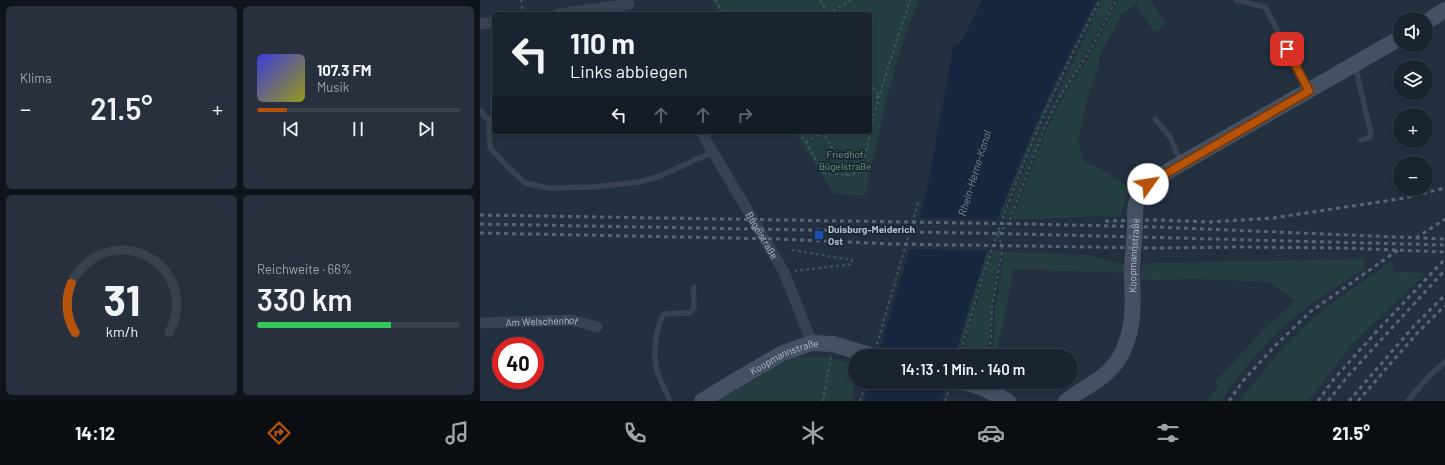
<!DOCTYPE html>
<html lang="de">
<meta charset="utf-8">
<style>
:root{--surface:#1a2430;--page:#27303c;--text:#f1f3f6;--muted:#9fa4ab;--line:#38414c;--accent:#b45309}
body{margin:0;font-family:Barlow,sans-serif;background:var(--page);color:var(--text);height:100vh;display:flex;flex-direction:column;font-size:15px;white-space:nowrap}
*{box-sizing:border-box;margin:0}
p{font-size:13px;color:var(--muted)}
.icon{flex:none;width:22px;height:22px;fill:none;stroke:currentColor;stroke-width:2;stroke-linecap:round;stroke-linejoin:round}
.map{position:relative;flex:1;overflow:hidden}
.drawer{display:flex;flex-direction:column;gap:6px;padding:6px;background:#0e141a;width:480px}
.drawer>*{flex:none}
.top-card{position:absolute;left:12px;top:12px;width:380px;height:122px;border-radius:4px;box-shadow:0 2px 6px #0003,0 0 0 1px var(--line);background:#1a2430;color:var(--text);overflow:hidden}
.tools{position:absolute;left:913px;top:12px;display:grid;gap:8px}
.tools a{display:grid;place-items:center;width:40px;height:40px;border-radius:50%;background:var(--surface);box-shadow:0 2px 6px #0003,0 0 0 1px var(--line);font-size:20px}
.speed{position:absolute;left:12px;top:337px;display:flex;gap:8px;font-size:20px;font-weight:700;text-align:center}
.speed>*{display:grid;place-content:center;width:52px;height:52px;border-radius:50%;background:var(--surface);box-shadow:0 2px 6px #0003,0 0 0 1px var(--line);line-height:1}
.speed .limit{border:6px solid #d22;background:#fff;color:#111}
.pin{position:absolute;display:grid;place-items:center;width:34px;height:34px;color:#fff;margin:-17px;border-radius:8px;box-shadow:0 2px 6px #0006}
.me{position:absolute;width:44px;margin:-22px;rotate:58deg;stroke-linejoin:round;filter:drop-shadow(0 0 3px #0008)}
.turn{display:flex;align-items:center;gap:14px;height:84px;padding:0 12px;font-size:18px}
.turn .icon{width:52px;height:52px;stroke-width:2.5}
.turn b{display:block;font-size:28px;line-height:34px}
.lanes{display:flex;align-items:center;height:38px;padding:0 12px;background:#0003;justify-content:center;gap:20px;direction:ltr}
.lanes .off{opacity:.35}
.big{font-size:30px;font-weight:600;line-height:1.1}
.drawer .tile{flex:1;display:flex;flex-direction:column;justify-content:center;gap:6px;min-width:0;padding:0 14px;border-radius:6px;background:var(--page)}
.drawer .dial{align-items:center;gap:0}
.dial svg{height:104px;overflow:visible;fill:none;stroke:var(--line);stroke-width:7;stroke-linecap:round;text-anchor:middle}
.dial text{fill:var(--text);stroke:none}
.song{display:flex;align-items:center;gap:12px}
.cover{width:48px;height:48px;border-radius:6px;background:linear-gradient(135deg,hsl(240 70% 55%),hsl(60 70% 35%))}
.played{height:4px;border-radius:2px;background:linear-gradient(90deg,var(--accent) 15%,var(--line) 15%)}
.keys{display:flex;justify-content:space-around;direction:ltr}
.heat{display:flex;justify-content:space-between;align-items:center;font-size:22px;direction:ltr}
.charge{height:6px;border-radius:3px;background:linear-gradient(90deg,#34c759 66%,var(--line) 0)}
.drawer .tiles{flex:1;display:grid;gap:6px;grid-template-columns:repeat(2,1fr)}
.trip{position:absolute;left:368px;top:349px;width:230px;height:40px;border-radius:20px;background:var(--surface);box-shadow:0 2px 6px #0003,0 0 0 1px var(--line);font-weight:600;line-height:40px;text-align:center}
.menu{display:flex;height:64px;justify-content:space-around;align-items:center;background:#0a0e13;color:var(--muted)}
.menu .icon{width:28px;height:28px}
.menu .active{color:var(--accent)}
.menu b{font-size:18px;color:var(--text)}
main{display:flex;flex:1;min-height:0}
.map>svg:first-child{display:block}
</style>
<main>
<section class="drawer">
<div class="tiles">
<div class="tile"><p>Klima</p>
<div class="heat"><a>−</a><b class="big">21.5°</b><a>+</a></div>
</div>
<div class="tile">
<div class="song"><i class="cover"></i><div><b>107.3 FM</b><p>Musik</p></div></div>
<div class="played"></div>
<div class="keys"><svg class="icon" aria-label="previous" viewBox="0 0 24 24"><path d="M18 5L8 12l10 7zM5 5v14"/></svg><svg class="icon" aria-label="pause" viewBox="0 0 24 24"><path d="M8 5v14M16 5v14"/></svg><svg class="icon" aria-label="next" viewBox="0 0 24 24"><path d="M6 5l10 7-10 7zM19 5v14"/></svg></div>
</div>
<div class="tile dial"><svg viewBox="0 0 100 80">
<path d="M14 69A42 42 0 1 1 86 69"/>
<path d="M14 69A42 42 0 0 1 11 31" stroke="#b45309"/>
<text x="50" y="56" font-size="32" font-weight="700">31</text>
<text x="50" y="72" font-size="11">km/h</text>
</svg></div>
<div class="tile"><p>Reichweite · 66%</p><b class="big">330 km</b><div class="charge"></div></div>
</div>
</section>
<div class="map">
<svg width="965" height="401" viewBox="0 0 965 401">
<rect width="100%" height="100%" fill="#233040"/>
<path fill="#253e41" d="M232 0H439C412 62 400 130 385 196L353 193 315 132H390V14H240Z
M617 0H618L580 76 550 145 520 219H518L563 109Z
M622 0H634L608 51 576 100 562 130 533 206 527 219H525L553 147Z
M638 0H671L686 25 674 32 656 4 642 14 619 57V64L606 102 598 142 604 162 623 170 650 188 643 207 641 216C604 216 568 219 532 219L566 131 579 103 612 53Z
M507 251H510L477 356H475Z
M513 251H521L513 291 509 339 506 356H481Z
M524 252 607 255 644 264V273L533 269 525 315 515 356H511L514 340 515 307 522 270Z
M884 259V269C860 285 835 300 813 318 785 342 761 371 741 401H726L739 386 735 382 787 326 816 301 789 282 717 279 661 280 662 264 671 263Z
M913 260V272L946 273 873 343 828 401H759C778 378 797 353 819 332 847 304 881 283 913 260Z
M314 357H345L375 364V381L372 401H237Z"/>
<path fill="#16273f" d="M502 0H617C580 71 545 144 518 219 502 264 489 310 475 356H398L446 195 473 48 482 41Z
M390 382H467L462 401H384Z"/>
<path fill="#233040" d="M437 218 521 219 509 251 428 249Z"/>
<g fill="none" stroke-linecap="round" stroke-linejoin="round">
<path stroke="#3e5759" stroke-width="2" stroke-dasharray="3 3" stroke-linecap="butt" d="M41 0 43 14
M235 0 245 14
M340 0 349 14
M348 14 371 0
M390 82 399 96 390 102
M318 132 326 142 343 173 368 175 381 172 399 96 430 0
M326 142 343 132 367 175
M518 233 525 227 530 219 564 129 577 101 610 51 636 0
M312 250 372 260V264L315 271
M397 344 438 203
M479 356C496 298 514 239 536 183 560 120 589 59 620 0
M508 356 511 339 512 306 522 252 521 243 518 235
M343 401 351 357
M380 401 386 382
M465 401 471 383"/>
<path stroke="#384250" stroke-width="5.5" d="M756 0 785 7 828 89
M875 66 891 133 889 138 881 140
M0 111 9 120 10 148 29 168 45 183 68 188 114 187 159 182 180 176 233 152
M675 119 690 137 701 163
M190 401C177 373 171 363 177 332 179 326 180 319 184 314L209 313C219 308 211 296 214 287
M928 401 949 376 965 362"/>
<g stroke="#384250" stroke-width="11">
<path d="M79 14 149 4"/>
<path d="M0 24 14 22"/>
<path id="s1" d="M221 132 304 272 332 343"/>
<path id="s2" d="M0 323 92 320 117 327"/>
</g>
<g stroke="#455163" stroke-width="16">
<path d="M946 22 965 10"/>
<path d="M484 382 501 387 528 401"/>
<path id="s3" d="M222 401 253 382 303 353 332 343 353 344 393 356"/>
<path id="s4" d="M586 401C606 385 628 379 641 355 655 328 653 304 652 275 652 259 654 243 655 227 655 215 654 201 661 191 667 182 681 176 690 170L920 38"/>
</g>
<path stroke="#596677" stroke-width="3" stroke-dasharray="4 4" stroke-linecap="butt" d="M0 215 548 224 675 227 965 239
M625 221 676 220 731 222 793 218 925 198 965 188
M0 224 541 234 965 245
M0 233 299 239 413 244 676 248 759 247 864 248 965 252
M936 238 965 219
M749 401 762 382 796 345 830 312 918 250
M838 401 854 379 897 331 965 259
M848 401 868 376 965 270
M869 401 934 326 965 295
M878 401 939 331 965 306"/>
</g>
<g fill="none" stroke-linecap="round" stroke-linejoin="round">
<defs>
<path id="route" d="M668 184 829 91 807 49"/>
</defs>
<use href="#route" stroke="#753606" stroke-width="10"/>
<use href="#route" stroke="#b45309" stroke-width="7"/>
</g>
<rect fill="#1a4fb4" stroke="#1c2735" stroke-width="1.5" x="334" y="230" width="10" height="10" rx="2"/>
<g text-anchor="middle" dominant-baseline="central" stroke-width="4" stroke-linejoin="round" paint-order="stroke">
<g font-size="10" fill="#6a9d74" stroke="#1c2735">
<text x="365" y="154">Friedhof<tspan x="365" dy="12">Bügelstraße</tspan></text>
</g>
<g font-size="10" font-weight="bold" fill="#b4bdca" stroke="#1c2735" text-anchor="start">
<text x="348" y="229">Duisburg-Meiderich<tspan x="348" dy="12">Ost</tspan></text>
</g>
<g font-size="10" fill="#b4bdca" stroke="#1c2735">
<text stroke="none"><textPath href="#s1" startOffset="120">Bügelstraße</textPath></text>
<text stroke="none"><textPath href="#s4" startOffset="174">Koopmannstraße</textPath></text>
<text stroke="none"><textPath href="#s2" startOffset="62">Am Welschenhof</textPath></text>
<text stroke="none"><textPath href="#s3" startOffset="94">Koopmannstraße</textPath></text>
</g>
<g font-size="11" font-style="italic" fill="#6b88ab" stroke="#1c2735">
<text transform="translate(494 173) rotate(-73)">Rhein-Herne-Kanal</text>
</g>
</g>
</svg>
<div class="tools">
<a><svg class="icon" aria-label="sound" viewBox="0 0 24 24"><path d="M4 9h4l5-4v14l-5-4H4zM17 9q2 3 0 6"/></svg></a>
<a><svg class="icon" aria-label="layers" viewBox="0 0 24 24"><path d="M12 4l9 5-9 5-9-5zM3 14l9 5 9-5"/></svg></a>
<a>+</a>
<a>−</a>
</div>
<div class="speed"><div class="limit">40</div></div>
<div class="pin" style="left:807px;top:49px;background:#d93025"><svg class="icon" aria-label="arrive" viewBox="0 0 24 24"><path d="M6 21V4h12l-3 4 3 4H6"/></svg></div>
<svg class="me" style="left:668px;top:184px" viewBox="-20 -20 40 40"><circle r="19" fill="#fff"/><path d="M0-13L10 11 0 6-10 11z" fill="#b45309"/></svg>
<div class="trip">14:13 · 1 Min. · 140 m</div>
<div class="top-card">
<div class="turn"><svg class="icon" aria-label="left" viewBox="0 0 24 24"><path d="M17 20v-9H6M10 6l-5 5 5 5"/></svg><div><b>110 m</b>Links abbiegen</div></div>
<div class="lanes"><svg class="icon" aria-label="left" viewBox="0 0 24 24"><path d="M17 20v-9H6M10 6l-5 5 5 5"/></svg><svg class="icon off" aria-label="ahead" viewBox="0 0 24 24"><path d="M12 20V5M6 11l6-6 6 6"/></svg><svg class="icon off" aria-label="ahead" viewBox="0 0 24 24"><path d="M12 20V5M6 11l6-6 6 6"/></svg><svg class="icon off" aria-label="right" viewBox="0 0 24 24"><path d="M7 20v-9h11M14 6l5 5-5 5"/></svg></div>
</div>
</div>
</main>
<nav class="menu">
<b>14:12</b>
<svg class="icon active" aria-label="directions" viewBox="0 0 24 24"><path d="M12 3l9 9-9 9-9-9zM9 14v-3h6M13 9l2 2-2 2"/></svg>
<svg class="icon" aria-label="music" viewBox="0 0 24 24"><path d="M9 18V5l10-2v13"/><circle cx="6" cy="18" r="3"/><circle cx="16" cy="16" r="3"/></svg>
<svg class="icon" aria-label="phone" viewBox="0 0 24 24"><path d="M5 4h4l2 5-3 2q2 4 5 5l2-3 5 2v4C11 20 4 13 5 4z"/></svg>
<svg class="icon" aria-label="climate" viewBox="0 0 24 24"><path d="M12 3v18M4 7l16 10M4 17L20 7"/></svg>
<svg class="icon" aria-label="car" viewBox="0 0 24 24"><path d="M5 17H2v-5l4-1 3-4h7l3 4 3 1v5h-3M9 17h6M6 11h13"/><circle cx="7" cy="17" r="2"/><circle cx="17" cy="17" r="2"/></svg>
<svg class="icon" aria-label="filters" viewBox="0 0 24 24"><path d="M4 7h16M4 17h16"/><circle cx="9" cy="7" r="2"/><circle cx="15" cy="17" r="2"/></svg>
<b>21.5°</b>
</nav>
